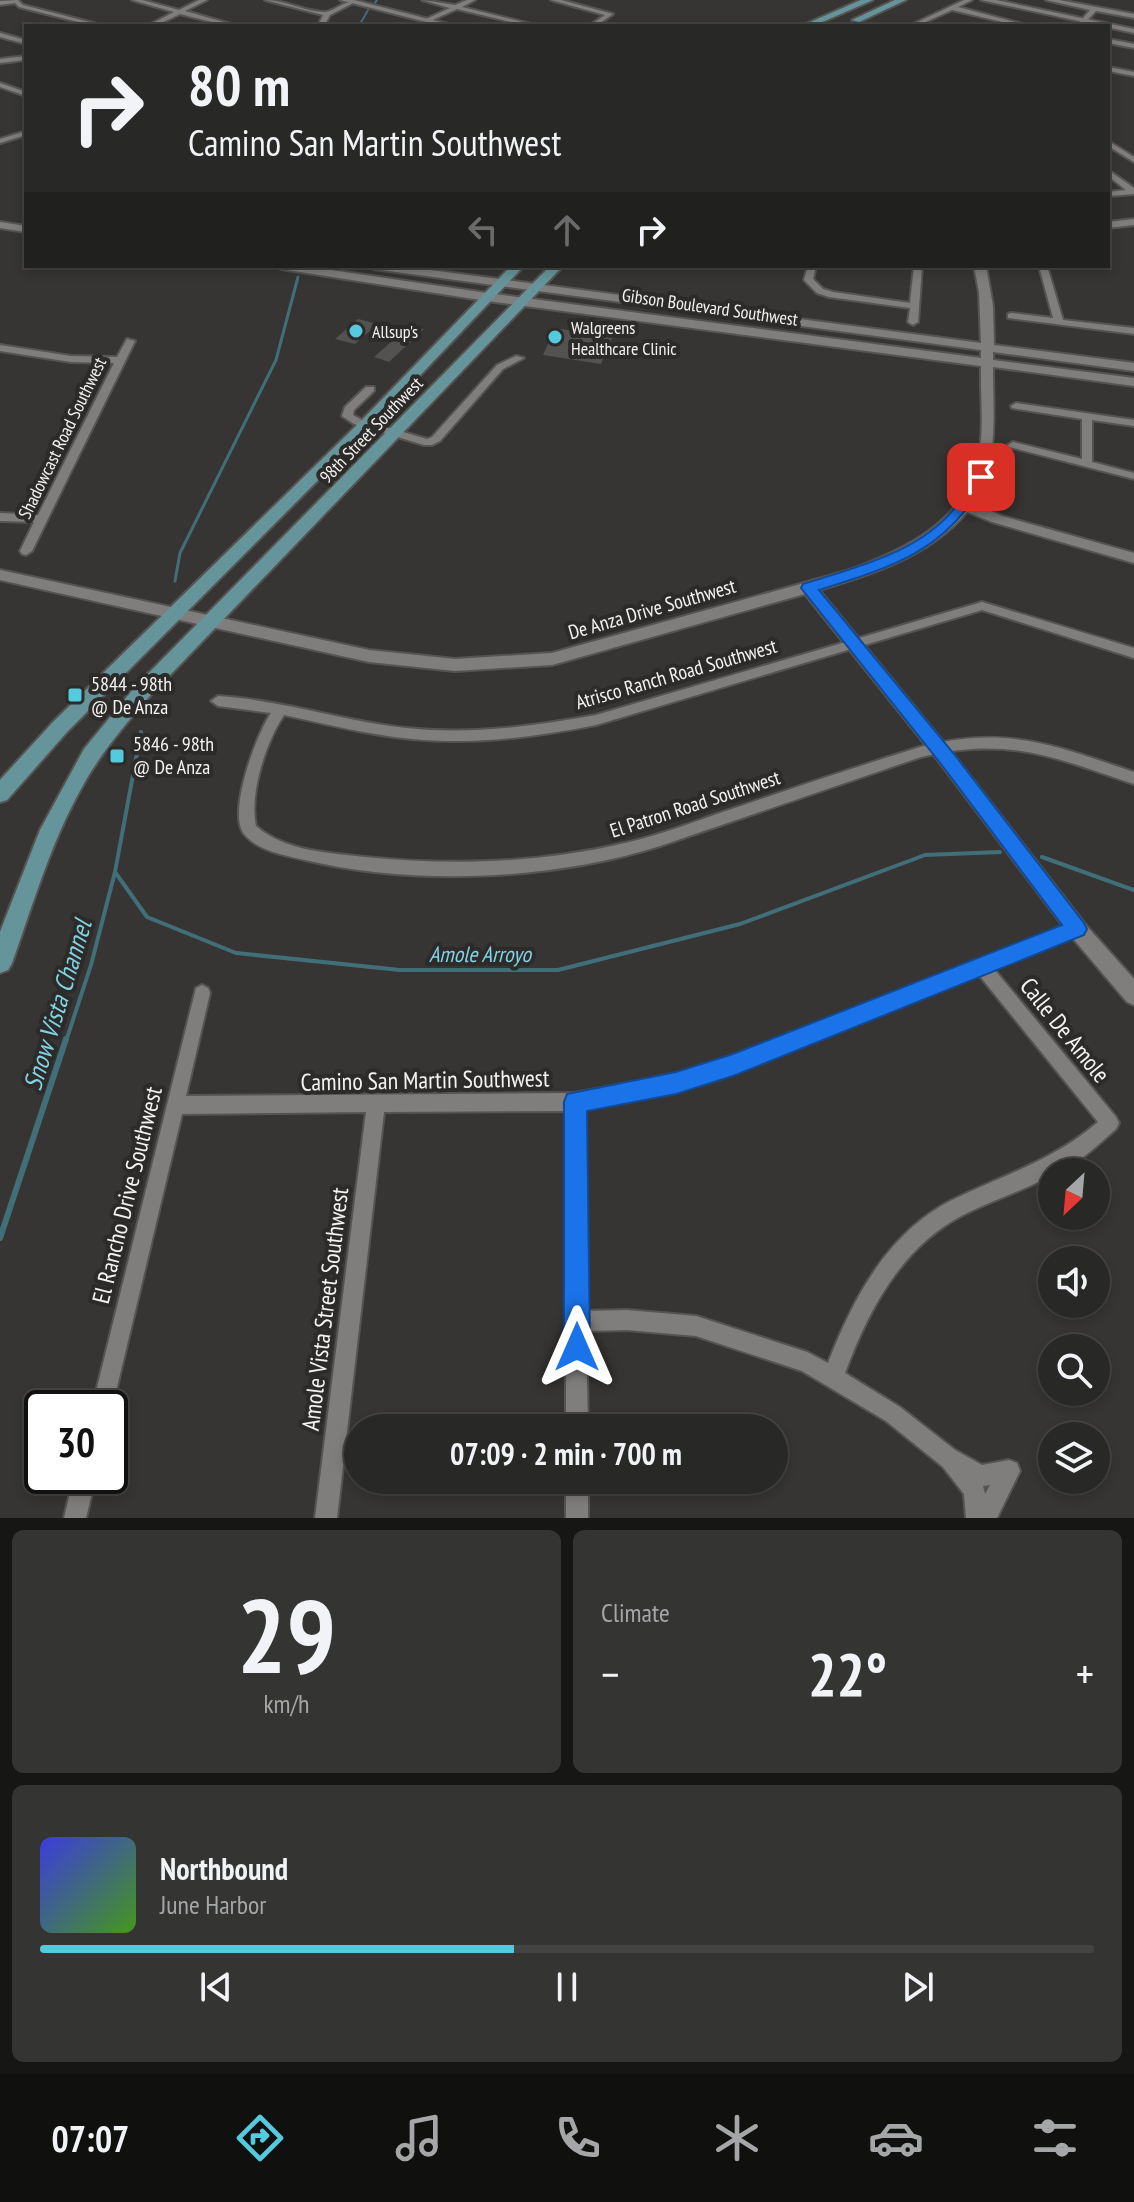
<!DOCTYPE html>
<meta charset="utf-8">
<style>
:root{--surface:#282826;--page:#343432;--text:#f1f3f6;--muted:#a5a6a7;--line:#444443;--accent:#55cadf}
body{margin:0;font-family:"PT Sans Narrow",sans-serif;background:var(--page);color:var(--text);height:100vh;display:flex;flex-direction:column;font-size:30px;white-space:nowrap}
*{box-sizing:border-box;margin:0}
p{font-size:26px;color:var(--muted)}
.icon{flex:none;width:44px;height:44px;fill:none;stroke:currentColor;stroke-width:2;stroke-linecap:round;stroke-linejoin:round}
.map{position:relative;height:1518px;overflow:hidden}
.side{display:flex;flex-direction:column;gap:12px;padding:12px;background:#161615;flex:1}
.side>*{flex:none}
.banner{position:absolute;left:24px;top:24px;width:1086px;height:244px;border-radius:0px;box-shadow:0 4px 12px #0003,0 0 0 2px var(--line);background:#282826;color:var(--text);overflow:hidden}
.needle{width:52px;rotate:206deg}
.buttons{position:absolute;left:1038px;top:1158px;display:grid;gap:16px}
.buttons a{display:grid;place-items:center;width:72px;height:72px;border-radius:50%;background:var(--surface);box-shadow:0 4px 12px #0003,0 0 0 2px var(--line);font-size:40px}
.speed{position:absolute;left:24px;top:1390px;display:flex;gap:16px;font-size:40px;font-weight:700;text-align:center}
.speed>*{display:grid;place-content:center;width:104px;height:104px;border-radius:50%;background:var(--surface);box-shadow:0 4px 12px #0003,0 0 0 2px var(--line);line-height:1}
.speed .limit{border:4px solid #111;border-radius:12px;background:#fff;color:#111}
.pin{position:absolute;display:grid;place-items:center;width:68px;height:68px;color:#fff;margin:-34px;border-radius:16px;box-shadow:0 4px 12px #0006}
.me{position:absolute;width:88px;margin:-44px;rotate:0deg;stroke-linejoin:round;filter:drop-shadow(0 0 6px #0008)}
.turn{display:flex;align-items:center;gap:28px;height:168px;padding:0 32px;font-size:36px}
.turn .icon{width:104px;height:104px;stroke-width:2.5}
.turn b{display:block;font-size:56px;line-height:68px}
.lanes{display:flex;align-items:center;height:76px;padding:0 32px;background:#0003;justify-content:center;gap:40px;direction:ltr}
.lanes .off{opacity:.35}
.big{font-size:60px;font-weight:600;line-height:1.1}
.side .card{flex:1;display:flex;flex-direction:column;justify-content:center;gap:12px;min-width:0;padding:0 28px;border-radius:12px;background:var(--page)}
.side .dial{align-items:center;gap:0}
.dial b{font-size:104px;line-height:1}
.song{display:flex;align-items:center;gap:24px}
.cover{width:96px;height:96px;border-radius:12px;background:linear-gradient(135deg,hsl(240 70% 55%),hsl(100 70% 35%))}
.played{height:8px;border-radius:4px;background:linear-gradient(90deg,var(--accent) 45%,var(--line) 45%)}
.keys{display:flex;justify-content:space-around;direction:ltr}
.heat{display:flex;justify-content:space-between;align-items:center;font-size:44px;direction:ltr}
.side .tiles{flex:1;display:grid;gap:12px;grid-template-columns:1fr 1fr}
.card:last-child{grid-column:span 2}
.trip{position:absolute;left:344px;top:1414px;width:444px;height:80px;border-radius:40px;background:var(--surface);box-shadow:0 4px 12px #0003,0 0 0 2px var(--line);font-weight:600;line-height:80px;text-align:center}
.tabs{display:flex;height:128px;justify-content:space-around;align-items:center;background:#10100f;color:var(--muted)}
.tabs .icon{width:56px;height:56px}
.tabs .active{color:var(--accent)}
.tabs b{font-size:36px;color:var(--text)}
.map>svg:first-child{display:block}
</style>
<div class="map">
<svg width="1134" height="1518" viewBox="0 0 1134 1518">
<rect width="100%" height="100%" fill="#363533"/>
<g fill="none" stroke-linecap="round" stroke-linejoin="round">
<path stroke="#416f79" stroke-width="2" d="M375 3 377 0
M359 26 368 10"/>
<path stroke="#416f79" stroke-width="3" d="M175 581 180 553 276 360 298 277"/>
<path stroke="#416f79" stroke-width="4" d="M141 732 115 872 147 917 236 953 400 970H558L740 924 925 855 1000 852
M1042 857 1134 890
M66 1041 91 965 115 872"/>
<path stroke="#416f79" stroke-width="6" d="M0 1238 66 1039"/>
</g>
<path fill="#535250" d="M358 319 378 324 355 344 335 339Z
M409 326 424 329 389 362 374 357Z
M555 328 581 332 613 336 601 364 543 355Z"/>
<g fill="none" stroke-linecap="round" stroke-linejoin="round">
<defs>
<path id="minor" d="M18 0 23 5 105 26H94L19 7 15 3 0 5V1Z
M132 0H142L179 10 199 0H207L185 11 238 26H228L180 14 155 26H147L174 12Z
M265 0C285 0 306 12 325 12 336 11 344 0 355 2L330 15 324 26H318L323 15Z
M422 0 455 5 467 0H475L462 7 539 26H528L457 9 428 22 426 19 450 8Z
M551 0H561L613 14 596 26H589L605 15Z
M964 0H972L958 7 1030 26H1019L952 10 917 26H909Z
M1046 0H1059L1134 14V18L1096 11 1082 26H1076L1090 10Z
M0 33 26 40V44L0 37Z
M1108 39 1134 44V48L1108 43Z
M26 56V60L0 63V59Z
M1108 67 1134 72V76L1108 71Z
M0 83 26 92V96L0 87Z
M26 131V135L0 143V139Z
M1108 141 1134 157V162L1108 146Z
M1108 170 1134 188V194L1108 196V192L1126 190 1108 176Z
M1134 219V225L1108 228V222Z
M808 266H816L813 279 823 289 833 292 910 303 914 266H922L918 322 913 325 908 322 910 308 829 297 817 293 804 280Z
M1039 266H1047L1063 320 1134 328V334L1008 318V314L1011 313 1053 318Z
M127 339 135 341 32 551 26 555 22 554 20 551 34 522 0 521V513L38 515 114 363 71 362 0 351V345L71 356 117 357Z
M516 356 524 358 503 369 440 441 432 445H424L354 424 342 416 345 407 366 387H374V391L354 410 353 415 362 420 427 439 432 437 497 365Z
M1016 403 1134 420V426L1092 420V462L1134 473V479L1009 447 1008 445 1013 442 1082 459V419L1012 408 1011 406Z
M982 602 1134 648V658L982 610 596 725C535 737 474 745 412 739 369 735 326 724 284 715 266 742 249 793 256 826 284 851 329 853 365 857 452 866 540 863 625 843 661 835 695 821 729 810 793 788 856 767 920 747 1007 725 1053 745 1134 772V784C1053 757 1008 736 921 757L657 847C550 880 414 886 305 860 285 855 258 851 244 834 227 812 257 733 271 713L218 706 211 701 218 696C282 700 343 721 406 728 470 735 534 726 596 715Z
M1077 922 1083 924 1085 929 1083 934 994 969 1116 1117 1119 1123 1116 1129C1101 1142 1072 1171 1052 1172V1175C1023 1191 992 1200 963 1215 901 1247 868 1311 845 1373L900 1407 955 1450 982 1465 1009 1460 1017 1463 1020 1471 997 1518H966L964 1494 943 1467 886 1421 802 1371 696 1336 627 1330 586 1331 588 1428H566V1111L384 1112 337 1518H315L366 1112 182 1114 112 1408 110 1414V1408H92L196 988 202 985 208 988 210 993 186 1096 575 1093 676 1074 733 1057ZM979 975 1098 1122C1053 1161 1003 1175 952 1200 887 1233 853 1299 828 1363L807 1352 696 1316 627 1310 586 1311 584 1109 676 1092 733 1073ZM990 1485 985 1494 983 1486Z
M74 1476H96L86 1518H64Z
M566 1480H588V1518H566Z"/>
<path id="tertiary" d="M340 0H354L456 26H442Z
M981 0H996L1134 29V33Z
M0 222 26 226V232L0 228Z
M275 266H304L487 293 981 358V350L374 269 368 266H400L981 343 979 292 974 266H986L993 306 994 345 1134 363V371L993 352V360L1134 378V386L993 367C993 416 999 460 974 503L1002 516 1134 553V563L992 522 967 512C929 556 873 574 819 590L953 754 1084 923 1134 979V1005L1127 1002 1070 935 941 764 805 594 552 665 455 671 369 662 0 580V570L369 650 455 659 552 653 847 571C902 551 965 523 978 459 985 429 980 396 981 366L487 301 281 269Z"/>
<path id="secondary" d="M861 0H873L813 26H801Z
M895 0H906L859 22 852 20Z
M511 266H524L370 428 67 732 7 800 0 802V780L53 722 360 422Z
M550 266H563L148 698C124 726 100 754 82 787 51 842 33 904 12 963L8 970 0 973V932L40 830 84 749 134 688Z"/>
</defs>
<use href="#minor" stroke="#565452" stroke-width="4"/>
<use href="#tertiary" stroke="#565452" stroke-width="4"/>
<use href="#secondary" stroke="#565452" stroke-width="4"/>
<use href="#minor" fill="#807e7c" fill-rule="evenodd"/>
<use href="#tertiary" fill="#807e7c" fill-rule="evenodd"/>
<use href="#secondary" fill="#65959b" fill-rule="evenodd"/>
</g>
<path fill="#1a73e8" stroke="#114b97" stroke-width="2" d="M981 473 988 477C947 551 895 566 819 590L954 754 1084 923 1087 929 1084 935 733 1076 676 1094 587 1111 590 1347 586 1357 577 1361 568 1357 564 1347V1102L567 1094 676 1072 733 1054 1062 925 941 764 801 588 803 584C857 567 926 551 960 501 966 492 970 483 976 474Z"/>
<g fill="#55cadf" stroke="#2c2b29" stroke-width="3">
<circle cx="356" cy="331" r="8"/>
<circle cx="555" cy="337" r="8"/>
<rect x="67" y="687" width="16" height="16" rx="4"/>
<rect x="109" y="748" width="16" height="16" rx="4"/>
</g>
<g text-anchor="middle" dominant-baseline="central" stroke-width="8" stroke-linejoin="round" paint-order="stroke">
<g font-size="18" fill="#f4f3f2" stroke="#2c2b29">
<text transform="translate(710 307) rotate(8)">Gibson Boulevard Southwest</text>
<text transform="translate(371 430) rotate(-46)">98th Street Southwest</text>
<text transform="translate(62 438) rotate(-64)">Shadowcast Road Southwest</text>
</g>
<g font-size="18" fill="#f4f3f2" stroke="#2c2b29" text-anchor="start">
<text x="571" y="327">Walgreens<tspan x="571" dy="21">Healthcare Clinic</tspan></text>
<text x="372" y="331">Allsup's</text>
</g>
<g font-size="20" fill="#f4f3f2" stroke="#2c2b29">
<text transform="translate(652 609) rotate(-16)">De Anza Drive Southwest</text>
<text transform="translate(676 674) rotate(-16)">Atrisco Ranch Road Southwest</text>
<text transform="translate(695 804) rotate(-18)">El Patron Road Southwest</text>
</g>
<g font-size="20" fill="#f4f3f2" stroke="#2c2b29" text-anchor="start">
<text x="91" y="684">5844 - 98th<tspan x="91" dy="23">@ De Anza</tspan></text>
<text x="133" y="744">5846 - 98th<tspan x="133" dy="23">@ De Anza</tspan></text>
</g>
<g font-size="22" font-style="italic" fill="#81d2e3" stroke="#2c2b29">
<text x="480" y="954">Amole Arroyo</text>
</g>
<g font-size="24" fill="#f4f3f2" stroke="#2c2b29">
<text transform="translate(1065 1030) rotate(51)">Calle De Amole</text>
<text transform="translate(425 1080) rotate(-1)">Camino San Martin Southwest</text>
<text transform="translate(127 1195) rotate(-76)">El Rancho Drive Southwest</text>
<text transform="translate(325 1309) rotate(-83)">Amole Vista Street Southwest</text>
</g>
<g font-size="26" font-style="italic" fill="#81d2e3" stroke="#2c2b29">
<text transform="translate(57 1005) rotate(-73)">Snow Vista Channel</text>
</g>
</g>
</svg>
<div class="buttons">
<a><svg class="needle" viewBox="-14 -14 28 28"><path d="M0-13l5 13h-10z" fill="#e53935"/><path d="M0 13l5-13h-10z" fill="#a5a6a7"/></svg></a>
<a><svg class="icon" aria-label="sound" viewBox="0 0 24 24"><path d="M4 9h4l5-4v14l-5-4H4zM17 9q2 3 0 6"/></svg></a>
<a><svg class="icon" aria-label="search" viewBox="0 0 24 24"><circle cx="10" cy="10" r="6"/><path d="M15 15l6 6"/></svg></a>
<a><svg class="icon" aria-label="layers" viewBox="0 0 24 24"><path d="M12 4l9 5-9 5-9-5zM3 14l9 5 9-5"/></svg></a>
</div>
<div class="speed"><div class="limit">30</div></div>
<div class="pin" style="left:981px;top:477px;background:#d93025"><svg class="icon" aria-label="arrive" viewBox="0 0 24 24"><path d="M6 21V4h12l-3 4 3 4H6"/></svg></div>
<svg class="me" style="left:577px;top:1347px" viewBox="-20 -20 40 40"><path d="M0-17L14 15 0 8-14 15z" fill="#1a73e8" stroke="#fff" stroke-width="4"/></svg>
<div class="trip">07:09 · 2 min · 700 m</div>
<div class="banner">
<div class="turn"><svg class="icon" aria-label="right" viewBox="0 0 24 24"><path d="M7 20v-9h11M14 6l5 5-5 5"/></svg><div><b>80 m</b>Camino San Martin Southwest</div></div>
<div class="lanes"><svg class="icon off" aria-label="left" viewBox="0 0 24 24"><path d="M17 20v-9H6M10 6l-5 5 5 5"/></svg><svg class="icon off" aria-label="ahead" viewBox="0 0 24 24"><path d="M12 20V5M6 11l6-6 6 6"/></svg><svg class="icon" aria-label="right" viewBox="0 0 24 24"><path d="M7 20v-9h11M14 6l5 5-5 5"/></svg></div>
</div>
</div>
<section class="side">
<div class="tiles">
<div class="card dial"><b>29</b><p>km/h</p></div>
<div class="card"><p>Climate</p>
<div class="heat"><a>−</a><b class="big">22°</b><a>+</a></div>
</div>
<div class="card">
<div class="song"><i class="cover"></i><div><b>Northbound</b><p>June Harbor</p></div></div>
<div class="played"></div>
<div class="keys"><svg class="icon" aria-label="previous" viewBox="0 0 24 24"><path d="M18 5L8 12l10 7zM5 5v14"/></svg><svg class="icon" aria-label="pause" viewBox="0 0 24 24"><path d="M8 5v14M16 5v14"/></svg><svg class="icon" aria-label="next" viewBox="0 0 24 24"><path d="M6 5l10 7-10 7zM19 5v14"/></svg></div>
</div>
</div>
</section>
<nav class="tabs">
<b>07:07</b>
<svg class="icon active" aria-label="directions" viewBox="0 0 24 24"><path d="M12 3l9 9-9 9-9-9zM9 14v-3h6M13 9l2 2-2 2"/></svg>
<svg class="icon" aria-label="music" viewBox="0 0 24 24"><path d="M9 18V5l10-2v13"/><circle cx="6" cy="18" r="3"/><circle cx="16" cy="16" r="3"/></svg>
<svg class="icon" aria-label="phone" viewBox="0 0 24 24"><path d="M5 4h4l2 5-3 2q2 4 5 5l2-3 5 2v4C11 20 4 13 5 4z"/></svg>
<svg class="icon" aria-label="climate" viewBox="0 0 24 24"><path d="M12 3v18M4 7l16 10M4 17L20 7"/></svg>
<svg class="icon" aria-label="car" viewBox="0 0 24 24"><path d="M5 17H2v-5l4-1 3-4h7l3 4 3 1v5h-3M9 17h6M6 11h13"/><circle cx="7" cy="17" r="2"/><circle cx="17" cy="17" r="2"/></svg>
<svg class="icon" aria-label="filters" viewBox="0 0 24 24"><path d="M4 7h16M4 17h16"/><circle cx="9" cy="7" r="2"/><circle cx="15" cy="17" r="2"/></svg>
</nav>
